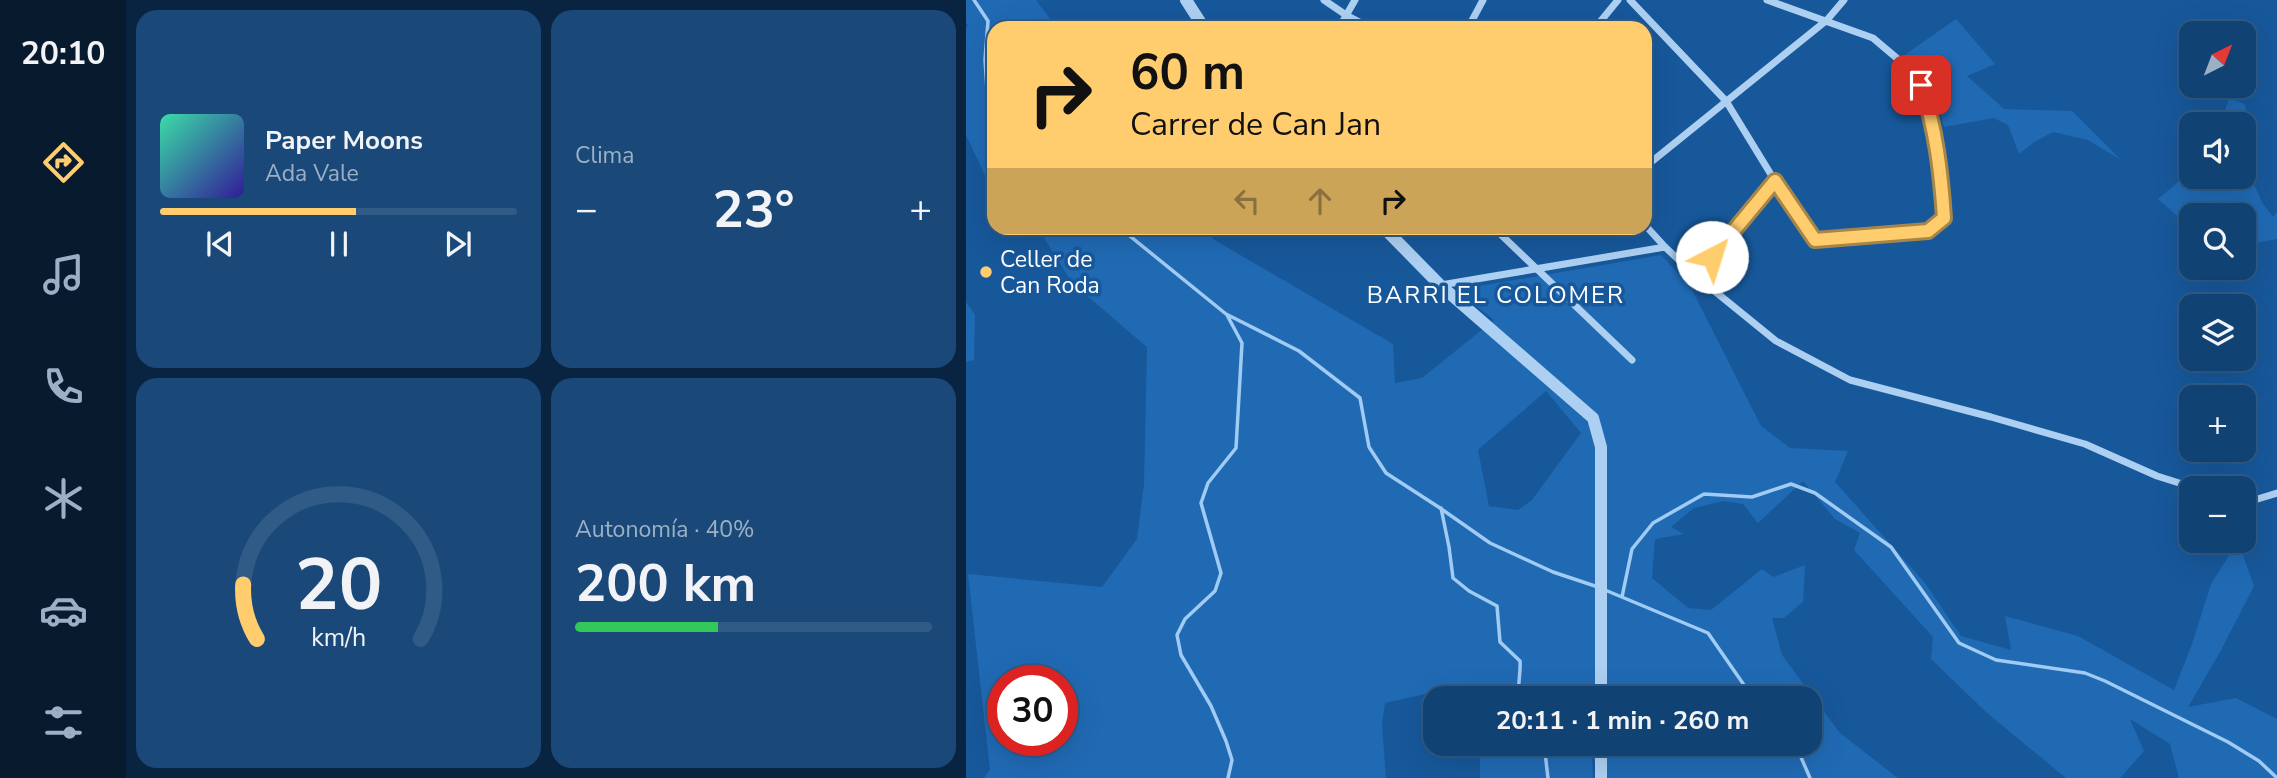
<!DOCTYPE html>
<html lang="es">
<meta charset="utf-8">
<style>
:root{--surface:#114274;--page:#1a4979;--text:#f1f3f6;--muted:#9cb0c5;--line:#305b86;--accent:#ffcd6e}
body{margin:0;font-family:"Nunito Sans",sans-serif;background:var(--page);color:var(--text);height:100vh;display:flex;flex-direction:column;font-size:26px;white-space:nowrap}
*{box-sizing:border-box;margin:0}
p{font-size:23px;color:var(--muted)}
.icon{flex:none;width:38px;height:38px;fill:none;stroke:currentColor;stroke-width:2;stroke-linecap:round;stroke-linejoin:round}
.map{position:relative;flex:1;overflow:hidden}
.sheet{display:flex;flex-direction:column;gap:10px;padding:10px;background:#092440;width:840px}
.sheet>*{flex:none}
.guide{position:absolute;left:21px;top:21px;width:665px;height:214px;border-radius:21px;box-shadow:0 7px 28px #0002,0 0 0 2px var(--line);background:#ffcd6e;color:#111;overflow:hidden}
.needle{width:46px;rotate:42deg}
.buttons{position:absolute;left:1213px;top:21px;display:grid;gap:14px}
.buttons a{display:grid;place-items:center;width:77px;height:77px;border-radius:14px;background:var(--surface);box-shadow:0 7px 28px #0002,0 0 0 2px var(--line);font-size:35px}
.speed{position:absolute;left:21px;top:665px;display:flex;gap:14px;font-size:35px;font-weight:700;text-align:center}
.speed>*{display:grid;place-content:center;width:91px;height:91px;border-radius:50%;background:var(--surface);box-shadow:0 7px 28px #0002,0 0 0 2px var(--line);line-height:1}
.speed .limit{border:10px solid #d22;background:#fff;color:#111}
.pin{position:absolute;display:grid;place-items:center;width:60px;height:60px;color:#fff;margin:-30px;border-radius:14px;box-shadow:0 4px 10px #0006}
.me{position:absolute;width:77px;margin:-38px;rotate:40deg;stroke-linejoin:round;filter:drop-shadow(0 0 5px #0008)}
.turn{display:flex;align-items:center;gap:24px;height:147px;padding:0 28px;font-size:32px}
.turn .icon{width:91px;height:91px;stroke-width:2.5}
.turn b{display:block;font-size:49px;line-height:60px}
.lanes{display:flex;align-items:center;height:66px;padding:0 28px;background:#0003;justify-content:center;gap:35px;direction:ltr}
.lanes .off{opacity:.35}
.big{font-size:52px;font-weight:700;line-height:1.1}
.sheet .tile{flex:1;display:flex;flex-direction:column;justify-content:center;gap:10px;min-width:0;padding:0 24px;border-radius:21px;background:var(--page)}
.sheet .dial{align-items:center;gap:0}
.dial svg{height:182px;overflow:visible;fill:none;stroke:var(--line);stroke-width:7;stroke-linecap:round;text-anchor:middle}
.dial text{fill:var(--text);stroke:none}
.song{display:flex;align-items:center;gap:21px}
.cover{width:84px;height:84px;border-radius:10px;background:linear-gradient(135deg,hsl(160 70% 55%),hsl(250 70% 35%))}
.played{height:7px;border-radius:4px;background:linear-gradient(90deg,var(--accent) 55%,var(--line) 55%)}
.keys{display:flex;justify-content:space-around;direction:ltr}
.heat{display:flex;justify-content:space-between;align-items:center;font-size:38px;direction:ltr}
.charge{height:10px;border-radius:5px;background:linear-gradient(90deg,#34c759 40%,var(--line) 0)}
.sheet .tiles{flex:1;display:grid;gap:10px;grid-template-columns:repeat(2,1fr)}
.trip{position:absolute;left:457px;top:686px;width:399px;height:70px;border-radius:21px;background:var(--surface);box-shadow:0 7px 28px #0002,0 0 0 2px var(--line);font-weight:700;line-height:70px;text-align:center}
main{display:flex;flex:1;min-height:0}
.tab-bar{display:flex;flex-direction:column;width:126px;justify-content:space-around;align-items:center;background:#071a2e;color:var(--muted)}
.tab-bar .icon{width:49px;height:49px}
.tab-bar .active{color:var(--accent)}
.tab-bar b{font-size:32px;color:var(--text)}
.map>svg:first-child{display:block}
</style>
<main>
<nav class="tab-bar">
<b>20:10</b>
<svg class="icon active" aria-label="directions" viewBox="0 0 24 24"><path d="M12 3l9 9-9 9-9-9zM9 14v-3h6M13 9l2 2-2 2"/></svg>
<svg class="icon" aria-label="music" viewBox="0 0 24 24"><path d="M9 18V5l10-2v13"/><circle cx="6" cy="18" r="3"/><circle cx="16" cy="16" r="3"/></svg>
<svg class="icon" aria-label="phone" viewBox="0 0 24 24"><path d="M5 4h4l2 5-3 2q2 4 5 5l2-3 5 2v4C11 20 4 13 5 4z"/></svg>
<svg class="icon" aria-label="climate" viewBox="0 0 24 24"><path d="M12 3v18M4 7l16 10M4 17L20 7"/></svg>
<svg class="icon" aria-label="car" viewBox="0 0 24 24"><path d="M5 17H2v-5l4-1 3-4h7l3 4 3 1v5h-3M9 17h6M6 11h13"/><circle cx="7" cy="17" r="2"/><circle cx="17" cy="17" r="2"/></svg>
<svg class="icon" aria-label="filters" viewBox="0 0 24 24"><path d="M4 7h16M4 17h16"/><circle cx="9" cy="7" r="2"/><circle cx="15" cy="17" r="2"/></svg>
</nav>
<section class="sheet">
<div class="tiles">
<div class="tile">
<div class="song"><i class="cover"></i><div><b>Paper Moons</b><p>Ada Vale</p></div></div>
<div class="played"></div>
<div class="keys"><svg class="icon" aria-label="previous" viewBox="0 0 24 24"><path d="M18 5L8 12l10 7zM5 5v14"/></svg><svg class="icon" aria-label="pause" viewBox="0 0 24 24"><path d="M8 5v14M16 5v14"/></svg><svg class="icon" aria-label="next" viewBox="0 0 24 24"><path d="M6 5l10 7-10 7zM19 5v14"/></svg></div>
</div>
<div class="tile"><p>Clima</p>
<div class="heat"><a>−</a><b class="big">23°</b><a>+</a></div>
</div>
<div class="tile dial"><svg viewBox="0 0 100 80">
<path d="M14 69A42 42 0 1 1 86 69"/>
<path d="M14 69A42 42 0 0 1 8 45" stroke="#ffcd6e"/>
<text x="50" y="56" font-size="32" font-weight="700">20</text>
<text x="50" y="72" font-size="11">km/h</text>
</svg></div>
<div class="tile"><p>Autonomía · 40%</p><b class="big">200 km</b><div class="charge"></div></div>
</div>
</section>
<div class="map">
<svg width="1311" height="778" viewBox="0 0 1311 778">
<rect width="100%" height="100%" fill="#17589b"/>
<path fill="#206ab4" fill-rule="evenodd" d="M0 0H70L91 28H28V188L23 184 0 135V26L3 28 0 22Z
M990 19 1029 64 1001 76 1038 109 1106 111 1155 160 1122 140 1087 132 1068 142 1053 154 1042 125 1028 118 978 127 972 103 940 54Z
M1263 98 1279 104 1285 142 1281 169 1297 204 1307 217 1311 212V239L1280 245 1278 243V215H1225V228L1192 199 1225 171V177H1278V124H1255Z
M72 228H240L247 239 427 344 429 383 456 378 528 320 490 290 695 255 723 284 795 426 824 448 882 451 869 482 959 583 995 636 1045 650 1039 616 1112 636 1208 690 1226 644 1245 584 1272 541 1288 586 1254 652 1222 707 1270 698 1311 719V778H1213L1204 744 1164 719 1178 751 1154 778H1100L1021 713 965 659 967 637 888 550 894 533 869 519 837 481 792 523 777 504 757 501 728 508 705 527 718 534 689 539 686 578 722 608 745 610 796 569 807 577 839 565 837 602 818 618H806L816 655 874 733 932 778H637L626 756 627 778H514V744H844V698H512L495 686 419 703 416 724 420 778H18L24 770 2 574 136 587 171 539 178 484 181 347 106 283ZM580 391 615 433 566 500 552 510 523 506 512 450ZM37 681H96V740H37Z
M0 302 9 315 8 360 0 362Z"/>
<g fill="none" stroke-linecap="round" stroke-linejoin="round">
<path stroke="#a0cbf4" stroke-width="3.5" d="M8 0 22 21 19 60 22 104 28 113
M154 228 260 314 333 351 394 398 403 447 420 473 474 508 524 543 587 572 632 587
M261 315 276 343 270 448 242 483 235 503 255 573 249 591 219 619 211 635 215 655 245 706 260 741 266 760 262 778
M475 508 483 547 487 578 503 591 531 606 534 642 554 661C555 674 551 686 553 698
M639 590 742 633 787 698
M656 597 666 549 687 523 738 494 786 497 825 484 849 493 925 547 993 643 1030 660 1119 673 1139 681 1262 742 1293 761 1311 778
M578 744 582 778
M827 744 831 748 844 778"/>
<path stroke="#add0f2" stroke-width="7" d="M358 0 380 15 405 28
M664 0 760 101 809 181 849 240 962 231 978 218 973 159 962 105 955 85 933 60 907 38 801 0
M373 28 389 0
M502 28 517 0
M629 28 652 0
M679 167 861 20 878 0
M679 225 699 247 730 276 810 341 884 380 1025 417 1119 444 1191 476 1229 488
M528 228 666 360
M730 276 809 181
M475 285 699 247
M1278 500 1285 501 1311 493"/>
<path stroke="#add0f2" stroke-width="12" d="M220 0 238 28
M418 228 474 285 627 418 635 447V698
M635 744V778"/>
</g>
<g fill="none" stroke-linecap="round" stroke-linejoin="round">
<defs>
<path id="route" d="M746 257 809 181 849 240 962 231 978 218C975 173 970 128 955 85"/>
</defs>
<use href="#route" stroke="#a68548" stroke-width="18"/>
<use href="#route" stroke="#ffcd6e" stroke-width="12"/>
</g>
<circle fill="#ffcd6e" stroke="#17589b" stroke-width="2.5" cx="20" cy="272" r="7"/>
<g text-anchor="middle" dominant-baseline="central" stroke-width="7" stroke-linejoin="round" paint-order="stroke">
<g font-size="23" fill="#fff" stroke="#17589b" text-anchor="start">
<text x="34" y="259">Celler de<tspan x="34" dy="26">Can Roda</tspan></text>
</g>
<g font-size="24" letter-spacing="2" fill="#fff" stroke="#17589b">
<text x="530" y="295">BARRI EL COLOMER</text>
</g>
</g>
</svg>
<div class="buttons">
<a><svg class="needle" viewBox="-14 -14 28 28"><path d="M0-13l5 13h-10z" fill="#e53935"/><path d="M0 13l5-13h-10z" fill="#9cb0c5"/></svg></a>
<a><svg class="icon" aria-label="sound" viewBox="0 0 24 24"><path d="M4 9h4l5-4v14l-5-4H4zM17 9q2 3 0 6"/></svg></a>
<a><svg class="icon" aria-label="search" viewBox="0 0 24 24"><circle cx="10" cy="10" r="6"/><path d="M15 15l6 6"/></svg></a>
<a><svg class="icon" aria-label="layers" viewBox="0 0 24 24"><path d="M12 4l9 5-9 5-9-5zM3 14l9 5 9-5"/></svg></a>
<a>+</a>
<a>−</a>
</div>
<div class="speed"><div class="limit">30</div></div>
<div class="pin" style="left:955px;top:85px;background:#d93025"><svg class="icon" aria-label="arrive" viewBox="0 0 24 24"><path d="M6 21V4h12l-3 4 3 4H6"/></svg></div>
<svg class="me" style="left:746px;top:257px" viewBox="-20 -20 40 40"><circle r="19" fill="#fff"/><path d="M0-13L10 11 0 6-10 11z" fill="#ffcd6e"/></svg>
<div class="trip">20:11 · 1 min · 260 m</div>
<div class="guide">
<div class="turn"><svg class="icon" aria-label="right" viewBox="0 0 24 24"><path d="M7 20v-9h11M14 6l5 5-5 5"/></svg><div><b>60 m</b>Carrer de Can Jan</div></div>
<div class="lanes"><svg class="icon off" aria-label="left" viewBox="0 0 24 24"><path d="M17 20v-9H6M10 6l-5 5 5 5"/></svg><svg class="icon off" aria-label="ahead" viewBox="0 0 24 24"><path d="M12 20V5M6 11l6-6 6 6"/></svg><svg class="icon" aria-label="right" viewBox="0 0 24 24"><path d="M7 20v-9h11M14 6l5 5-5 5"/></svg></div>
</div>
</div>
</main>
